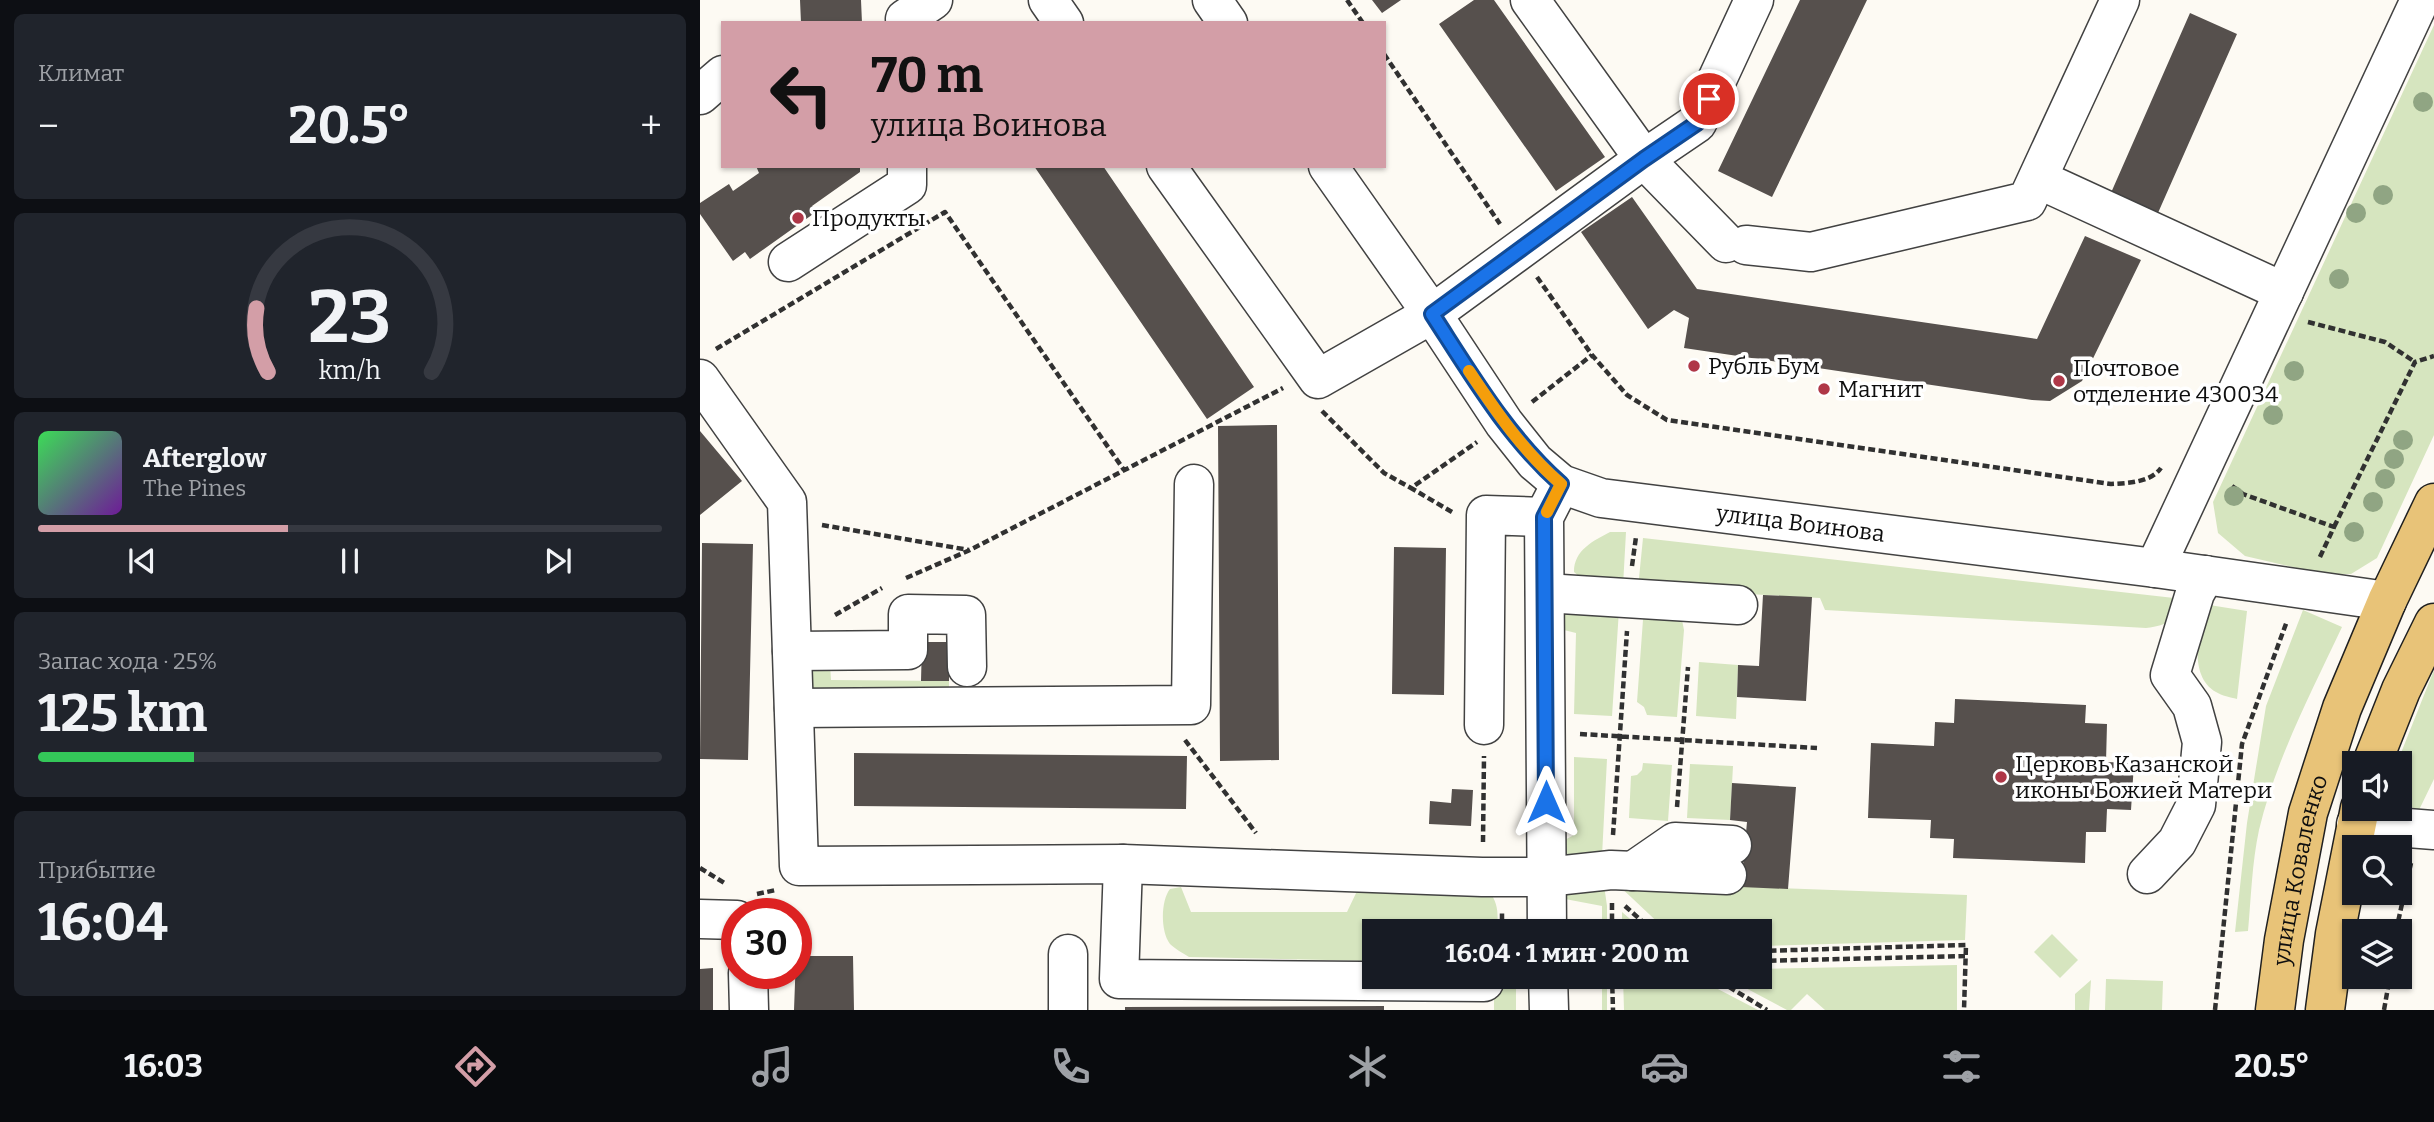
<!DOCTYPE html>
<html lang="ru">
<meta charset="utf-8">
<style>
:root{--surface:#171b24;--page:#20242c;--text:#f1f3f6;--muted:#9ea1a6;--line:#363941;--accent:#d39ea7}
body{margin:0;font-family:Bitter,serif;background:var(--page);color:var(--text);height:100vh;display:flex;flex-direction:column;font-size:26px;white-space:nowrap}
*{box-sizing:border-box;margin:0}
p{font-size:23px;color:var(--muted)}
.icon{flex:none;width:38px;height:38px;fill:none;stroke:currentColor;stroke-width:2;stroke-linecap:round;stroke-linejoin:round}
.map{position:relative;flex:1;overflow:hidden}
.side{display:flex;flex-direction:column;gap:14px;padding:14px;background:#0d0f14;width:700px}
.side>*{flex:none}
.hud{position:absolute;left:21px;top:21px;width:665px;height:147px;border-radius:0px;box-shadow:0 2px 5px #0004;background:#d39ea7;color:#111;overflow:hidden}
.controls{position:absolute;left:1642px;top:751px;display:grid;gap:14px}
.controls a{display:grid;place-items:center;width:70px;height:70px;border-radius:0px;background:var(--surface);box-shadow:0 2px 5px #0004;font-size:35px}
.speed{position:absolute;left:21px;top:898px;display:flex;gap:14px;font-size:35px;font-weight:700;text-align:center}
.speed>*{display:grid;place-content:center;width:91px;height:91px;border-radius:50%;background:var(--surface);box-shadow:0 2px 5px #0004;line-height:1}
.speed .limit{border:10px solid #d22;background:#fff;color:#111}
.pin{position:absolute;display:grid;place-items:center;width:60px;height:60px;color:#fff;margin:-30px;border:4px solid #fff;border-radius:50%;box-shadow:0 2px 7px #0007}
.me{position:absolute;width:77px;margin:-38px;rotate:0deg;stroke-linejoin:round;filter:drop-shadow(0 0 5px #0008)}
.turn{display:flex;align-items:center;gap:24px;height:147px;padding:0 35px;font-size:32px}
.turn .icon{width:91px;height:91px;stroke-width:2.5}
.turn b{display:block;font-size:49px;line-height:60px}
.big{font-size:52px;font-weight:700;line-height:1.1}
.side .widget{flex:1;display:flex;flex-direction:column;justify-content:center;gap:10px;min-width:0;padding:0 24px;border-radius:10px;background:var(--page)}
.side .dial{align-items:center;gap:0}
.dial svg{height:182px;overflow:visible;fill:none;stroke:var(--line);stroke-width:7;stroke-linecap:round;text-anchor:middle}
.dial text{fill:var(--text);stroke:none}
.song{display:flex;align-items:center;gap:21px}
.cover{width:84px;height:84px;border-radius:10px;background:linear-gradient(135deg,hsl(130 70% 55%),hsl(280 70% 35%))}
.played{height:7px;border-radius:4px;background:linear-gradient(90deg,var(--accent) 40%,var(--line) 40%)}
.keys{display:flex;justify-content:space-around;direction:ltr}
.heat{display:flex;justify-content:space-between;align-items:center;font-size:38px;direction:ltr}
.charge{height:10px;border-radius:5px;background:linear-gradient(90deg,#34c759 25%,var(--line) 0)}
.trip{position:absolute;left:662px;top:919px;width:410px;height:70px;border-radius:0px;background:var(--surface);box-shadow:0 2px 5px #0004;font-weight:700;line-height:70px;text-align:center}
.tabs{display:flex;height:112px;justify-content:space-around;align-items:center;background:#090b0e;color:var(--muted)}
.tabs .icon{width:49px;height:49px}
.tabs .current{color:var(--accent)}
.tabs b{font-size:32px;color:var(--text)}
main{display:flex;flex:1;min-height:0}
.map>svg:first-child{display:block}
</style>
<main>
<section class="side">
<div class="widget"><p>Климат</p>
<div class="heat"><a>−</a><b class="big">20.5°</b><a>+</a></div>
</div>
<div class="widget dial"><svg viewBox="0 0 100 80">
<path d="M14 69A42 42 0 1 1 86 69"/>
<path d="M14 69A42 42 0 0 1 9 41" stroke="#d39ea7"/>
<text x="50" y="56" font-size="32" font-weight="700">23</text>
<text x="50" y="72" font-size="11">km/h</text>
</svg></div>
<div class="widget">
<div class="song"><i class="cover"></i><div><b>Afterglow</b><p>The Pines</p></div></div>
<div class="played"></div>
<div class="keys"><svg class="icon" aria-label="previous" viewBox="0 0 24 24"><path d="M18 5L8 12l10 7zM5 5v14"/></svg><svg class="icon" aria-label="pause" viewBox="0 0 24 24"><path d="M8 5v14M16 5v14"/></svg><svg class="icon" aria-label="next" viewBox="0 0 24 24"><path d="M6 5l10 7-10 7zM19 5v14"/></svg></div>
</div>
<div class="widget"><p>Запас хода · 25%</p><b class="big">125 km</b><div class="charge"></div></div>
<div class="widget"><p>Прибытие</p><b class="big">16:04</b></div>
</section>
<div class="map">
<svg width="1734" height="1010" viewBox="0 0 1734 1010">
<rect width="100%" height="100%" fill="#fdfaf3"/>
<path fill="#d6e5bf" d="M1734 25V435L1677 558 1651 574H1622L1545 556 1518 533 1513 502Z
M910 532H926L923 586 881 578 874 572C874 550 893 541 910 532Z
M943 538 1483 599C1473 620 1470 625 1446 628L1125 610 1120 598 938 588Z
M1503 604 1547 611 1537 699C1530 697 1522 696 1516 692 1487 675 1500 630 1503 604Z
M944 606 982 620 984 630 977 717 947 715 944 707 937 702Z
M919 610 912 716 874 714 876 633 864 630 861 624 862 617 868 611Z
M1603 610 1642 627C1611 693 1576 759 1559 830 1552 862 1551 898 1548 931L1535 932 1547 823 1566 706Z
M999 662 1038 665 1036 719 996 716Z
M130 664 131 680 249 681V696L115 694 111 688V670Z
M1734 670V779L1719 810 1706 805 1699 798V763H1697Z
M874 757 907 759 902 856 867 854 859 843 874 835Z
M943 763 972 765 968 821 929 818 931 776 937 775 942 770Z
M990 764 1033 766 1030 820 987 818Z
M903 878 907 906V931H902V906L865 899 868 883Z
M915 882 1267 895 1265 940 1059 946V931H967Z
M481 887 491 912H647L658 889 789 891C799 904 798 915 797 931H674V961L489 957C483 953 475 949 470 944 460 931 461 900 470 889Z
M922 912 944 931H922Z
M1352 934 1378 960 1360 978 1334 952Z
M1257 965V1010H1125L1107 994 1091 1010H1087L1025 977 1059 976V969Z
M902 977H907V1010H902Z
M923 977H995L1058 1010H924Z
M1406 979 1463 981 1462 1010H1405Z
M1391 980 1389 1010H1375V994Z
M816 986V1010H794V987Z"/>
<path fill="#56504d" d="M100 0H161L162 23H101Z
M672 0H701L682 13Z
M774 0H794L905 157 856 191 739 24Z
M1100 0H1167L1072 197 1018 171Z
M1490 13 1537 34 1450 231 1403 211Z
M56 166H160V172L112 206 116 212 50 259 45 252 33 261 0 214V203L29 184 33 191 59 173Z
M334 166H403L554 387 507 419Z
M932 197 997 289 1337 339 1385 236 1441 260 1382 381 1350 401 1332 400 984 348 989 318 974 310 948 329 881 232Z
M577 425 579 760 520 761 518 426Z
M0 431 42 481 0 515Z
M2 543 53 544 48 760 0 759Z
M694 547 746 548 744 695 692 694Z
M1063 595 1112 597 1106 701 1037 697 1038 665 1059 666Z
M222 642H249V681H221Z
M1255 699 1386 705 1385 723 1407 724 1406 762 1434 763 1431 810 1407 809 1406 832H1386L1385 863 1253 858 1254 839 1230 838 1231 820 1168 818 1171 743 1234 746 1235 722 1254 723Z
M154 753 487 756 486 809 154 806Z
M1032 783 1096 787 1088 889 1041 887 1047 822 1030 820Z
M752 789 773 790 771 826 729 824 730 801 751 803Z
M96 956H153L154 1010H94Z
M13 968V1010H0V969Z
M684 1006V1010H425V1007Z"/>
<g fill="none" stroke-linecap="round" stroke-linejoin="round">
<defs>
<g id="minor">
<path d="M348 0 364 23"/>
<path d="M512 0 528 23"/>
<path d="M205 19 233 0"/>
<path d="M0 95 23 75"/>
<path d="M466 166 618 379 732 314 944 159 830 0"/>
<path id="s1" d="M628 166 732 314 804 423 835 462 861 484 901 498 1455 568 1687 601"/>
<path d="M1338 179 1584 292"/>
<path d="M1026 243 944 159 997 123 1054 0"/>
<path d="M1046 245 1111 252 1327 201 1420 0"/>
<path d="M88 262 207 185V166"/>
<path d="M0 379 87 502 99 866 423 864 782 877H846L911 870 1027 875"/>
<path d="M1455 568 1720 0"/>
<path d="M845 593 1038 605"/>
<path d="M92 651 208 650V614L266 615 267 667"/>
<path d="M94 708 491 705 494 484"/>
<path d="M784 725 786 515 844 517"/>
<path d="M1656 824 1734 830"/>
<path d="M423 864 419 979 784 982"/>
<path d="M933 871 975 842 1032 845"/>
<path d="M1447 874 1477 842 1496 805 1502 742 1492 706 1470 675 1495 593 1505 575"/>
<path d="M0 919 37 920"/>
<path d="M847 931 844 517 861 484"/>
<path d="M368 954V1010"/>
<path d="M48 973 49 1010"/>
<path d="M848 976 849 1010"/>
</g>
<g id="major">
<path d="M1672 763 1701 690 1734 623"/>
<path id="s2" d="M1575 1010 1584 940 1608 813 1642 708 1687 601 1734 503"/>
<path d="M1625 1010 1635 934 1660 808"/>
</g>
</defs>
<use href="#minor" stroke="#424242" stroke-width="41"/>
<use href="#major" stroke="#202020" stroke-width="41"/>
<path stroke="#313131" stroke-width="4.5" stroke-dasharray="7 3.5" stroke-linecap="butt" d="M647 0 663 23
M684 54 800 224
M837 277 892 355 927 395 967 420 1411 484C1427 483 1450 483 1461 468
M1608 322 1685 342 1715 362
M16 349 245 212 424 470
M832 402 892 355
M622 411 684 473 711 488
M1532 486 1543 494 1634 527 1619 559
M752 512 711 488 777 442
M122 525 269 550
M1634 527 1715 362 1734 356
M932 566 936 537
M206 578 270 550 583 388
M135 615 182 588
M880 734 1117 748
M485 740 556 833
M977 807 988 667
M913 835 927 631
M783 842 784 756
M0 868 26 884
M57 894 76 890
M912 903V931
M925 906 953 931
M802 931V911
M1696 931 1711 863
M1059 951 1266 945 1264 1010
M1059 961 1265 956
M912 976 913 1010
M1011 976 1067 1010
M1515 1010 1542 744 1587 621
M1684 1010 1690 976"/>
<use href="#minor" stroke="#fff" stroke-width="38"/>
<use href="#major" stroke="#e8c378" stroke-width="38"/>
</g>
<g fill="#90a583">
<circle cx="1723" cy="102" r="10"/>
<circle cx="1683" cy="195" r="10"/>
<circle cx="1656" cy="213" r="10"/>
<circle cx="1639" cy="279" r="10"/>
<circle cx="1594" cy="371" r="10"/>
<circle cx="1573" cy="415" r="10"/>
<circle cx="1703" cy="440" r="10"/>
<circle cx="1694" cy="459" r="10"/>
<circle cx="1685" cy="479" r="10"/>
<circle cx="1534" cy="496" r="10"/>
<circle cx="1673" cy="502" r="10"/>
<circle cx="1654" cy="532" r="10"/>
</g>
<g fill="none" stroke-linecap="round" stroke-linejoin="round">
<defs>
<path id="route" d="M846 802 844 517 861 484C807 436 771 374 732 314L944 159 997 123 1009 99"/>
</defs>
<use href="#route" stroke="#114b97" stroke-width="18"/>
<use href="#route" stroke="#1a73e8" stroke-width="12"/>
<path stroke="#f59e0b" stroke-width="12" d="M769 371C797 413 823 451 861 484L847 512"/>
</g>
<g fill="#af3747" stroke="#fff" stroke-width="2.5">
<circle cx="98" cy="218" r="7"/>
<circle cx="994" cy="366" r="7"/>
<circle cx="1359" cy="381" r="7"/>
<circle cx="1124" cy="389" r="7"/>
<circle cx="1301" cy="777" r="7"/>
</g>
<g text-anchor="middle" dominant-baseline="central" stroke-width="7" stroke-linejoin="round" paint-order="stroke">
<g font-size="23" fill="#0f0f0f" stroke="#fff" text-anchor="start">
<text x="112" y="218">Продукты</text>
<text x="1008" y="366">Рубль Бум</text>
<text x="1373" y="368">Почтовое<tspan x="1373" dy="26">отделение 430034</tspan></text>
<text x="1138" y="389">Магнит</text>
<text x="1315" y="764">Церковь Казанской<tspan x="1315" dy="26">иконы Божией Матери</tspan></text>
</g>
<g font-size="23" fill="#0f0f0f" stroke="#fff">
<text stroke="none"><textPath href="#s1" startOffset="639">улица Воинова</textPath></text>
<text stroke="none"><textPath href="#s2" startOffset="142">улица Коваленко</textPath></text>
</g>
</g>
</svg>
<div class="controls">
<a><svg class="icon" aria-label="sound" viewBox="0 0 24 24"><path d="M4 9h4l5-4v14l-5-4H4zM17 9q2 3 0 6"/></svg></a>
<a><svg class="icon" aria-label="search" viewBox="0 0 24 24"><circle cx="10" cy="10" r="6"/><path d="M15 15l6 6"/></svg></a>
<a><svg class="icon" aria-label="layers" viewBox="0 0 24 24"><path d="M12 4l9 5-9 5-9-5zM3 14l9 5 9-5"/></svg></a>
</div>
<div class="speed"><div class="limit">30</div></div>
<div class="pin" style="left:1009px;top:99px;background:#d93025"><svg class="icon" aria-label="arrive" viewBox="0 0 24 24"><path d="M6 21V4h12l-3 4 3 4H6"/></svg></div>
<svg class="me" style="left:846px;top:802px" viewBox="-20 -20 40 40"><path d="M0-17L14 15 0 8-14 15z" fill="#1a73e8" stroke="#fff" stroke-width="4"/></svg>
<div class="trip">16:04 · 1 мин · 200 m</div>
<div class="hud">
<div class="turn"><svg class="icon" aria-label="left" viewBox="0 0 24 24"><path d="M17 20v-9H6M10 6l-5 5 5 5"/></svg><div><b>70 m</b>улица Воинова</div></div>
</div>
</div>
</main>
<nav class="tabs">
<b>16:03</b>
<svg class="icon current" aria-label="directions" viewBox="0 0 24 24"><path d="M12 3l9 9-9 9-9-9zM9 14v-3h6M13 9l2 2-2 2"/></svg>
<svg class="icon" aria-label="music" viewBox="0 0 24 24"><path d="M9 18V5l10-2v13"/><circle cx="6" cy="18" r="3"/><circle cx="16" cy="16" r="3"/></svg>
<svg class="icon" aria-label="phone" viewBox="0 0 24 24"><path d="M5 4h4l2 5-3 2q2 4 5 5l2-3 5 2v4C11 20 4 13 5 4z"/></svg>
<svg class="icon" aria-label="climate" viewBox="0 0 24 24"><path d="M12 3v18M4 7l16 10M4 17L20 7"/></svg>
<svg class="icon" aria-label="car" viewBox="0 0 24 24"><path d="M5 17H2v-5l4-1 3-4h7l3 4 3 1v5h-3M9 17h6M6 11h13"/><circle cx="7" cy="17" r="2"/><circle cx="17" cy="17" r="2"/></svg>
<svg class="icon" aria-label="filters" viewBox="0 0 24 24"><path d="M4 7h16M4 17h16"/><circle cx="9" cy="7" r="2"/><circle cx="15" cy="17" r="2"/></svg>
<b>20.5°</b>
</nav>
